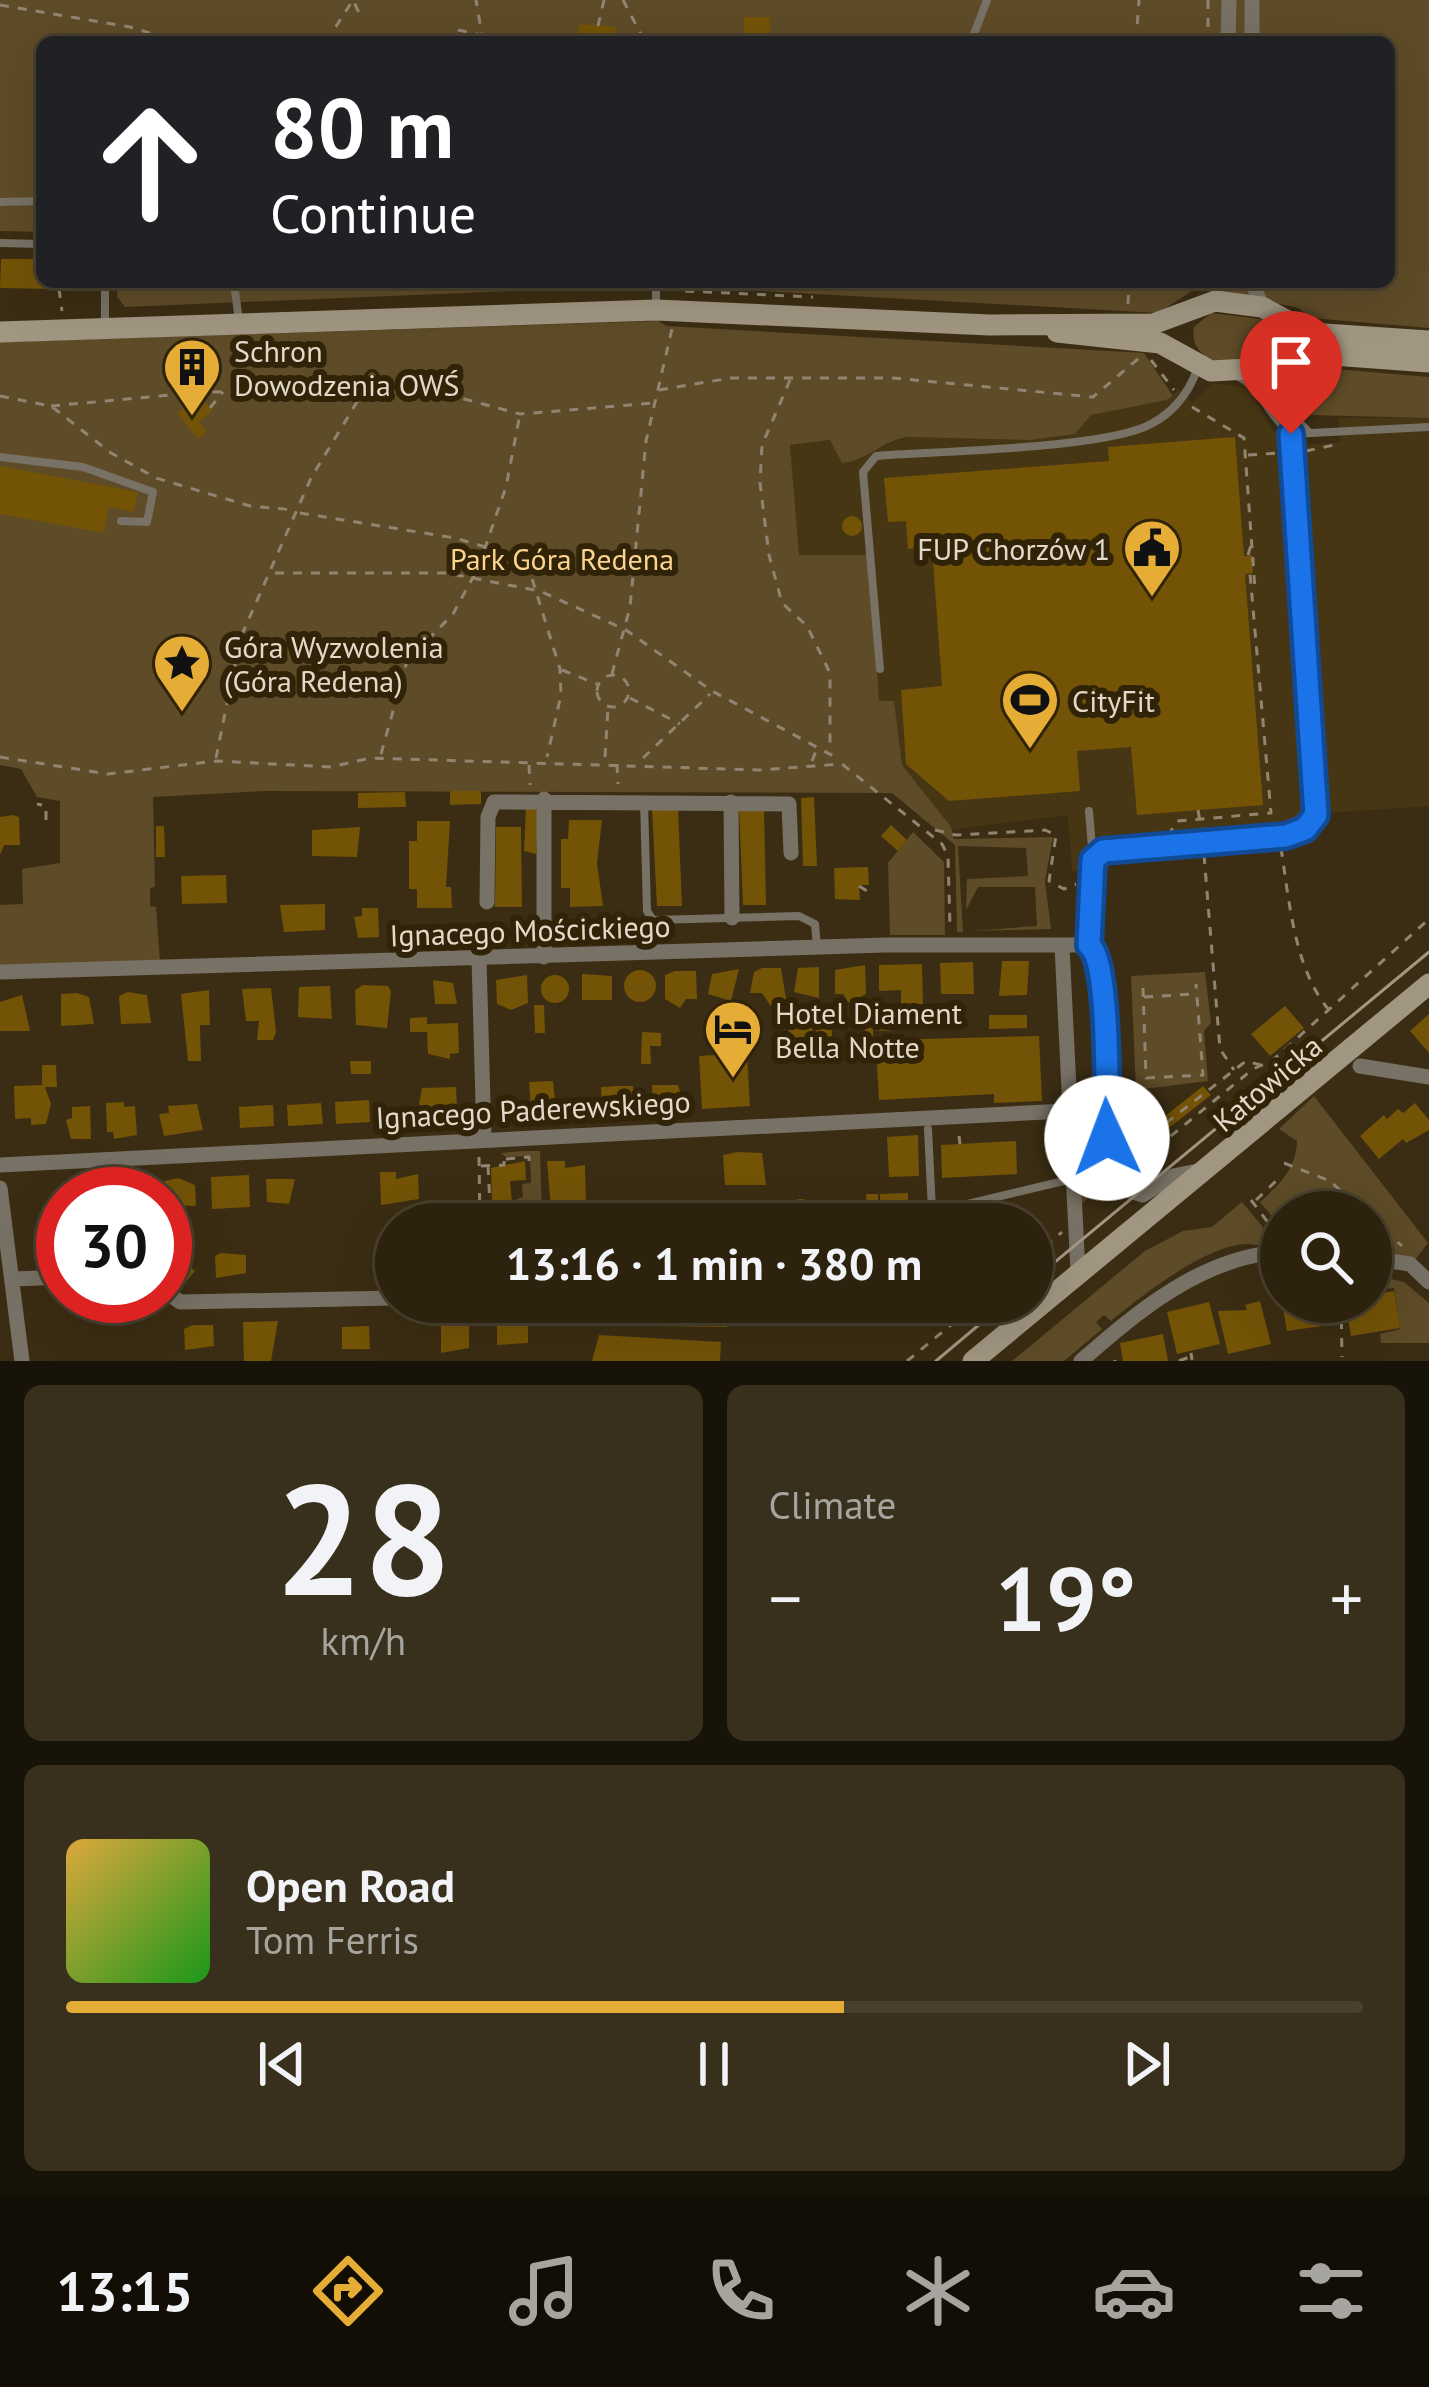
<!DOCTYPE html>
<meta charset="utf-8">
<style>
:root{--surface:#2c220e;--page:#382f1c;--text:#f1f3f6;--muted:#a6a49e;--line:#483f2e;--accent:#e5ad35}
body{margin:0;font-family:"PT Sans",sans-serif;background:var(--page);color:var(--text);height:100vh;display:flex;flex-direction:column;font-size:45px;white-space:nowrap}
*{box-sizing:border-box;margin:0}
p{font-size:39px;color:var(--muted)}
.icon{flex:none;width:66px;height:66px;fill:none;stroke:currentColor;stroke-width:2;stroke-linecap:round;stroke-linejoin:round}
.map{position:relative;height:1361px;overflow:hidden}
.details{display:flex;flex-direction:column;gap:24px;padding:24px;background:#181308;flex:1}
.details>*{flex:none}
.top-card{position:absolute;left:36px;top:36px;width:1359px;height:252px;border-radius:18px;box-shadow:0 12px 48px #0002,0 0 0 3px var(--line);background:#202124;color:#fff;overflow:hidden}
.fabs{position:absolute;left:1260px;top:1191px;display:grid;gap:24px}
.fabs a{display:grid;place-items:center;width:132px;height:132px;border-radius:50%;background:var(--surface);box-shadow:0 12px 48px #0002,0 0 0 3px var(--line);font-size:60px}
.speed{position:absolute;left:36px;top:1167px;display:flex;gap:24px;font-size:60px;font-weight:700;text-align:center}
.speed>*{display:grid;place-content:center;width:156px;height:156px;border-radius:50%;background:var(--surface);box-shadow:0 12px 48px #0002,0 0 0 3px var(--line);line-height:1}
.speed .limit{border:18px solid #d22;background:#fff;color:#111}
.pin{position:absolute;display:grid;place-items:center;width:102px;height:102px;color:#fff;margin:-123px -51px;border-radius:50% 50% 50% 0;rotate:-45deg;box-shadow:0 0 12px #0007}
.pin .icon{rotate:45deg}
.me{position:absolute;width:132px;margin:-66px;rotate:358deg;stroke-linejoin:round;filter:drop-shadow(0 0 9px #0008)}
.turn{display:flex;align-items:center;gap:42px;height:252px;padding:0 36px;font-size:54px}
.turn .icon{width:156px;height:156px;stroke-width:2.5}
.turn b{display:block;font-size:84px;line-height:102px}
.big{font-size:90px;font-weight:800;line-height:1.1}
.details .card{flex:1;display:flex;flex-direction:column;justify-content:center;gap:18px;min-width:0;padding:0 42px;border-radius:18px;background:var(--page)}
.details .dial{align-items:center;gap:0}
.dial b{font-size:156px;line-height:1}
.song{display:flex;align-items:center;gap:36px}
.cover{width:144px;height:144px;border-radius:18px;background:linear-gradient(135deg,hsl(40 70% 55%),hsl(120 70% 35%))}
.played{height:12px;border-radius:6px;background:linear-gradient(90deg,var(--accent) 60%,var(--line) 60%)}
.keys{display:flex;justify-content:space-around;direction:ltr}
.heat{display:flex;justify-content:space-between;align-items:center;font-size:66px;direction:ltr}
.details .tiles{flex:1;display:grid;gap:24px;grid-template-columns:1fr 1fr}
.card:last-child{grid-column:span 2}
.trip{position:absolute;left:375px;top:1203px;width:678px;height:120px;border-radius:60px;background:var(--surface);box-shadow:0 12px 48px #0002,0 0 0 3px var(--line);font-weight:800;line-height:120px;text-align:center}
.menu{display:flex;height:192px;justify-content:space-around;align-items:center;background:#120e06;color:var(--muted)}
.menu .icon{width:84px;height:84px}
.menu .on{color:var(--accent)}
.menu b{font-size:54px;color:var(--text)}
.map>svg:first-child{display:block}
</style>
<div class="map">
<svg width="1429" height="1361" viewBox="0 0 1429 1361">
<rect width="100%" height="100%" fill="#3b2d13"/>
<path fill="#473614" d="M1213 383 1247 388 1284 447 1341 442 1338 418H1429V806L1325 813 1316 830 1294 843 1115 857 1099 872 1072 871 1068 815 948 830 887 773 845 555H798L790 445 830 440 843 463 907 437 1031 440 1075 434 1091 415 1173 396 1178 389 1193 402Z"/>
<path fill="#5e4b27" d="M0 0H1429V328L1311 318 1298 308 1198 287 1158 313 656 285 125 307 117 297 118 282H1389V42H42V232L0 231Z
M1211 313 1261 319 1278 332V345C1258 372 1186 371 1194 327Z
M658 321 667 326 1144 353 1173 396 1166 400 1091 415 1075 434 1031 440 907 437C883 441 864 462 842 463L830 440 790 445 799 555H869L879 701H894L902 765 951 827 954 839 1053 837 1045 881 1051 929 972 931 1037 926 1035 887H978L966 910 967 879 1028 876 1026 848 958 846 963 932H957L955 845 892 793 265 791 153 797 155 887 150 888V906L156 907 160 961 0 965V905L23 904 22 869 60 863V801L37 797 21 769 0 765V342Z
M1324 368 1429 377V418L1311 415 1299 400 1301 385Z
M913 832 944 862 945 935H890L888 863Z
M1205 972 1211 1023 1204 1031 1208 1081 1136 1090 1131 976Z
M1314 1096 1428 1243 1415 1260 1371 1250V1212H1281V1227L1260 1202C1280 1184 1296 1169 1297 1141L1279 1129Z
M1091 1121 1099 1128 1107 1181 1080 1205 1077 1134 1079 1125Z
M523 1151H540L542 1216 504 1217V1206L514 1212 515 1200 523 1197 522 1184 531 1183 530 1156 506 1157 501 1153Z
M1242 1202 1267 1232 1265 1245C1259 1246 1254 1244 1248 1244 1207 1244 1141 1296 1111 1321L1104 1315 1096 1322 1102 1329 1064 1361H1012L1145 1251 1183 1231 1212 1227Z
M1371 1274 1404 1282 1429 1303V1343H1381L1380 1334 1400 1329 1394 1288 1371 1290Z"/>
<path fill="#735306" d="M744 17H770V34L795 35V42H744Z
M579 24 616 27 614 42H578Z
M1 259H42V282H97V290L0 288Z
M206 403 212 411 199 422 207 432 198 439 177 413 186 406 193 414Z
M1235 437 1244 556 1252 555 1253 573 1245 574 1263 805 1137 815 1131 747 1077 751 1080 791 949 801 906 764 901 690 942 686 932 547 908 549 906 521 888 522 884 478 1109 461 1108 447Z
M0 466 138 492 134 512 109 507 104 533 0 514Z
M842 526a10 10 0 1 1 20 0a10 10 0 1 1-20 0Z
M450 791H481V804L450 805Z
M405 792 406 807 358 808V793Z
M814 797 817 866H803L801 798Z
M526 807 539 808 536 854 524 851Z
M739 808H764L766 905H743Z
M652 809H678L682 906H657Z
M13 815 19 817 20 845H4L0 855V817Z
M569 820H602L597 863 603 906 570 907V888H561V839H568Z
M417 821H450L446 887H451L452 908H417V889H409V841H417Z
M891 825 907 840 898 851 881 836Z
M156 826H164L165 857H156Z
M360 827 357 857 312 856V830Z
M496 827H521L522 907H495Z
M868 867 869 885H859L860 900 835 899 834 868Z
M226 875 227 903 182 904 181 876Z
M325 904V930L284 932 280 905Z
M362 908H378L379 937 358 938 354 917 362 916Z
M1002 961H1029L1027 995 999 996Z
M973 962 974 994H941L940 963Z
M922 964 923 1004H901V990L879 991V965Z
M865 965 866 994 849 1003 843 994H835V970Z
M819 967V998L794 992 798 968Z
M762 968H781L787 1005H770L762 993H750L754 972Z
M739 969 731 1001 708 994 712 974Z
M624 986a16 16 0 1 1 32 0a16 16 0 1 1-32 0Z
M675 971H696L697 999H686L680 1008 665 999V975Z
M582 974 612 976V1000H582Z
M541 989a14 14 0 1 1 28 0a14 14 0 1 1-28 0Z
M527 975 528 1003 511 1010 497 1004 496 980Z
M433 980 453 983 457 1004H435Z
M363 985 388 986 391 991 387 1028 356 1025 355 990Z
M330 986 332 1019 298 1017 299 987Z
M271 988 276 1032 273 1040H257L259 1021H246L242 989Z
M209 990 210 1025H200L201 1061H188L181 994Z
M128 992 147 995 151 1023 121 1024 119 996Z
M77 993 89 997 94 1024 61 1026V994Z
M22 995 30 1031H0V1002Z
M831 1004 832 1036 816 1037 815 1005Z
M534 1005H544L545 1033H535Z
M1285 1006 1304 1028 1270 1056 1251 1034Z
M1429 1014V1053L1410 1031Z
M989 1015H1027V1028L989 1029Z
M865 1016H889V1031L873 1030V1036L865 1037Z
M427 1017V1024L458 1023 459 1053 450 1054V1059L428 1054 427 1032H410V1018Z
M812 1020 813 1037 789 1038 788 1021Z
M642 1032 661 1033V1046H650L651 1064H641Z
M1039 1036 1042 1101 994 1103V1094L879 1100 876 1047 882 1040Z
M747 1053 750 1106 702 1109 699 1056Z
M350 1061H371V1074H351Z
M42 1065H56L57 1087H45L51 1104 46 1124 31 1125V1118L15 1119 14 1086 42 1085Z
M553 1081 556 1109H531L529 1082Z
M652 1085H678L686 1111H653Z
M617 1086H633L635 1112 602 1113 601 1087Z
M1203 1086 1211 1095 1156 1138 1149 1129Z
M456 1087 457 1109 423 1110 419 1104 422 1088Z
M369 1100 370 1122 336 1124 335 1102Z
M124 1102V1107L135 1106 137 1135 114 1139 113 1132H107L106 1103Z
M321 1103 323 1124 288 1126 287 1105Z
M1415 1103 1429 1120V1130L1406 1143 1403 1139 1379 1159 1360 1136 1384 1115 1387 1119 1398 1109 1403 1113Z
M197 1104 203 1130 164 1136 159 1114 169 1113 168 1106Z
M273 1105 274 1126 240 1128 239 1107Z
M90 1106 91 1139H71L66 1120 72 1118V1107Z
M918 1135 919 1176 889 1177 887 1137Z
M1016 1141 1017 1174 942 1178 941 1145Z
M737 1152 762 1153 766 1185H725L723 1155Z
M525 1161 526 1180 510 1181 512 1202 492 1203 491 1168Z
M547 1161H565V1168L585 1165 586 1205 551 1210Z
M380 1172H396V1179L418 1174 419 1199 381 1205Z
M249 1175 250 1207 212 1209 211 1177Z
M178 1178 195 1185 196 1206 165 1205V1194H152V1184Z
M266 1179H295L289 1204 267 1202Z
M120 1182V1189L133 1188V1194H100L109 1183Z
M908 1193V1207H880V1194Z
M866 1194H878V1224H867Z
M788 1212a13 13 0 1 1 26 0a13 13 0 1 1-26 0Z
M956 1218V1224H905V1220Z
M396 1237V1266L385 1267 384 1238Z
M167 1247 189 1258 185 1263 195 1271 182 1287 165 1272Z
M221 1253 246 1255V1273L216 1278 215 1256Z
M1394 1291 1400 1328 1351 1336 1345 1302H1371V1295Z
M1260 1301 1271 1344 1228 1354 1218 1311 1247 1310 1245 1305Z
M654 1302H727V1327L654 1326Z
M1209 1302 1220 1344 1177 1354 1167 1312Z
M1282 1302H1333L1336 1324 1287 1331Z
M513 1304H528V1343L497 1345V1321H513Z
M278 1321 271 1361H244L243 1322Z
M441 1322 469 1324V1348L441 1353Z
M193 1325H213L214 1346 185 1350 184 1329Z
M369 1326 370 1349H342V1327Z
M1163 1334 1168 1361H1123L1120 1343Z
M599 1335 721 1342 720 1361H592Z"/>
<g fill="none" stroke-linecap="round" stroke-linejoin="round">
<path stroke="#918571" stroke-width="3" stroke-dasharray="9 9" stroke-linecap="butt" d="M623 0 645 42
M1208 0V42
M0 5 130 27 180 42
M598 26 604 0
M458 30 482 35 476 0
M326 42 353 0 361 17
M1136 42 1139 0
M1274 282 1282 296
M59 289 62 311
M685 291 813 297
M1128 304 1129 282
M1151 360 1174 390
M790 380 762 445 760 483 769 555 782 603 807 626 830 673V748
M659 390 731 378H893L1093 397 1139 358
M0 396 51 406 111 453 156 478 250 506 294 510
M51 406 203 392 355 390 442 393 520 414 653 403
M1192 407 1244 438 1255 589
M210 408 223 392
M1306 451 1334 445
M1248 455 1280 453
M300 513 455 538 526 559 560 669 561 695 547 757
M1248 555 1252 542
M275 573H446L540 591 626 630 712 691 839 759
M562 670 597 684
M612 674 630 607 646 441 672 329
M597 691a16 16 0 1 1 32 0a16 16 0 1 1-32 0Z
M630 698 680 724
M381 754 407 661 453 614 478 568 506 487 520 414
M0 757 108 774 216 761 331 767 370 758 759 770 842 764 942 844 948 856 950 927
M605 757 608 708
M216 758 240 639 311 478 363 392
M643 758 710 694
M812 761 818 746
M617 764 618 784
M529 765 530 785
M37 804 42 805
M1198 810 1201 828
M46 820V809
M935 830 956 835 1045 830 1056 835 1049 881 1064 889 1076 884
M1168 836 1177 821 1271 813 1250 574
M1281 848C1289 899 1294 969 1329 1010
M1204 855 1220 1049 1234 1070
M859 886 867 891
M1143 988 1146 1078 1203 1075 1196 984
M1144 997 1194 994
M1127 1132 1151 1145
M1152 1134 1246 1061 1268 1067
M959 1136 960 1144
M1124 1142 1144 1139
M479 1157 480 1224
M506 1159 529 1157V1166
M1126 1163 1139 1162 1253 1069 1273 1060 1429 919
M1284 1163 1330 1181 1364 1212
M481 1166 504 1165V1156
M488 1166 490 1205 514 1204V1196
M1251 1200 1279 1237
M1256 1200 1276 1181
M515 1204 534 1209 538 1216
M1371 1218 1402 1246
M1032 1259 1062 1232
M1341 1302 1342 1357
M1191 1353 1192 1360
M1115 1360V1361
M907 1361 979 1302
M1179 1361 1192 1356"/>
<path stroke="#787165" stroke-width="8" d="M971 42 987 0
M0 202 42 201
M0 243 42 244
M105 282V328
M234 282 239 322
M656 304V282
M1281 368 1282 405 1308 431
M1237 376C1263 389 1268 416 1291 434L1429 427
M0 457 83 467 153 492 147 522 121 521
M880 669 863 472 876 456C936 451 1105 449 1151 424 1174 412 1188 394 1197 370
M644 801 647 911 653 920 799 916 815 924 817 947
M1089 811 1093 860
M1089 944 1090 870 1103 851 1286 836 1305 829 1316 815 1289 395 1293 378 1310 362
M928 1129 932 1210
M886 1213 947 1209 1072 1179"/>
<path stroke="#787165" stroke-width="15" d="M1228 42 1229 0
M1252 42V0
M1252 282 1262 307
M544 799V957
M731 802 732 918
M487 902 488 817 494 802 789 804 791 853
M1062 946 1078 1273
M479 959 484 1139
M0 972 886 945H1089L1098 954 1101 982 1112 1177 1124 1189 1143 1195 1173 1176 1202 1170
M1360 1066 1429 1077
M0 1165 1107 1109
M0 1188 22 1361
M1371 1258 1410 1264 1429 1282
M14 1279 63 1277
M165 1291 180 1302 396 1298
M1081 1361C1138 1311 1202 1257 1281 1252"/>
<path stroke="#a19682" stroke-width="21" d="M0 332 656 310 989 325 1153 324 1215 301 1262 307 1310 333 1429 341
M1057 332 1160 343 1211 371 1266 368 1283 361 1294 343V326
M1287 359 1305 353 1429 362
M973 1361 1429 984"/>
<path stroke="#a29784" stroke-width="3" d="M1032 1281 1429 952
M936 1361 1006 1302"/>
</g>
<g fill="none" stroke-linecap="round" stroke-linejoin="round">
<defs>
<path id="route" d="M1107 1138C1107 1104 1110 962 1089 945L1093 860 1103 851 1286 836 1305 829 1316 815 1291 434"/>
</defs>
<use href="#route" stroke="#114b97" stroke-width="30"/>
<use href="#route" stroke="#1a73e8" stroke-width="21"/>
</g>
<defs>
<symbol id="building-pin" viewBox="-11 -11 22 30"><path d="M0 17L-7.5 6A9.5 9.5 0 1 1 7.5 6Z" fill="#e5ad35" stroke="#302308"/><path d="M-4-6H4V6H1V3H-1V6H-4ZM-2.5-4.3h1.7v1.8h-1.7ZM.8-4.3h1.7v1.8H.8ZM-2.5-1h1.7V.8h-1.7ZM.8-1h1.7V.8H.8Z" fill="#111"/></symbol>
<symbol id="civic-pin" viewBox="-11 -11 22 30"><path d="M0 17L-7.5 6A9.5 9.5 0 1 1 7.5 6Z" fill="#e5ad35" stroke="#302308"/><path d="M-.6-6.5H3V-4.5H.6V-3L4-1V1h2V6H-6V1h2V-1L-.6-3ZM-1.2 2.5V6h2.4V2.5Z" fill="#111"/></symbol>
<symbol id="sight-pin" viewBox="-11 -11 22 30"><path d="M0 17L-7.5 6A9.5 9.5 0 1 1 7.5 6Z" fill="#e5ad35" stroke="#302308"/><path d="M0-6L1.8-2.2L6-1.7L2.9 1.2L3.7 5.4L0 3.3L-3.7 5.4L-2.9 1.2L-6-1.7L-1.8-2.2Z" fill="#111"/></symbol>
<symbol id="stadium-pin" viewBox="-11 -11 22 30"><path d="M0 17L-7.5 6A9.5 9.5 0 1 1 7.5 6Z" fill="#e5ad35" stroke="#302308"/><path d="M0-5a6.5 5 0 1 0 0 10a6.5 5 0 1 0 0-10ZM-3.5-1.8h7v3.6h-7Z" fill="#111"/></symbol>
<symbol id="hotel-pin" viewBox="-11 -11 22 30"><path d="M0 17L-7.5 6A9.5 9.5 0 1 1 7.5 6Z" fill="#e5ad35" stroke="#302308"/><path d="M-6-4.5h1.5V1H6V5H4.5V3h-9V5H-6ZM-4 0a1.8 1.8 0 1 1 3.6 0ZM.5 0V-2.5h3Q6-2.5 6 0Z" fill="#111"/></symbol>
</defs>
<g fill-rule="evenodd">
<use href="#building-pin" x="159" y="334" width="66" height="90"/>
<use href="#civic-pin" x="1119" y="515" width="66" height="90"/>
<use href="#sight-pin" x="149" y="630" width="66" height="90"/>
<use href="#stadium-pin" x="997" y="667" width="66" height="90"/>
<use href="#hotel-pin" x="700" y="996" width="66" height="90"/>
</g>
<g text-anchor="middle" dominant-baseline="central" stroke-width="12" stroke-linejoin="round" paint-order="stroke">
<g font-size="30" fill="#e2d9ca" stroke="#302308" text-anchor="start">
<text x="234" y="350">Schron<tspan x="234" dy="34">Dowodzenia OWŚ</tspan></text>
<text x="1110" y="548" text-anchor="end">FUP Chorzów 1</text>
<text x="224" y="646">Góra Wyzwolenia<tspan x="224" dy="34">(Góra Redena)</tspan></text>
<text x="1072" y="700">CityFit</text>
<text x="775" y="1012">Hotel Diament<tspan x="775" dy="34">Bella Notte</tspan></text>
</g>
<g font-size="30" fill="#fbd48d" stroke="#302308">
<text x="562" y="558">Park Góra Redena</text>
</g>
<g font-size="30" fill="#e2d9ca" stroke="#302308">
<text transform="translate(530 930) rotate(-2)">Ignacego Mościckiego</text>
<text transform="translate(1267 1083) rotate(-40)">Katowicka</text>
<text transform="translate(533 1109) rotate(-3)">Ignacego Paderewskiego</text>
</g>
</g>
</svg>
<div class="fabs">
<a><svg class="icon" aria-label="search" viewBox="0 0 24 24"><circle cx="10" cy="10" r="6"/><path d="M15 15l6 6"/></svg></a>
</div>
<div class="speed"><div class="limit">30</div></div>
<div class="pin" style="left:1291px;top:434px;background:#d93025"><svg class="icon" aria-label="arrive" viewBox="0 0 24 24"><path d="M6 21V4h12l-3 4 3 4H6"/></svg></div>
<svg class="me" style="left:1107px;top:1138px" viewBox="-20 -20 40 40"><circle r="19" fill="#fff"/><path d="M0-13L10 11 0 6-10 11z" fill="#1a73e8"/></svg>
<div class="trip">13:16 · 1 min · 380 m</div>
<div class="top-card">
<div class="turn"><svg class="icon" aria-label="ahead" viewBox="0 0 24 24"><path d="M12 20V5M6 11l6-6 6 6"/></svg><div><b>80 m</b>Continue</div></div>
</div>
</div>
<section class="details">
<div class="tiles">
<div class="card dial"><b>28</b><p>km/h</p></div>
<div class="card"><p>Climate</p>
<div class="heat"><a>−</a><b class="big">19°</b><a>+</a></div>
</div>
<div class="card">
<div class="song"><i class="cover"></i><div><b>Open Road</b><p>Tom Ferris</p></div></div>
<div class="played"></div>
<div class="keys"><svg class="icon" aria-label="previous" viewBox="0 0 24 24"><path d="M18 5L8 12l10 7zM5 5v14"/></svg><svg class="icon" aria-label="pause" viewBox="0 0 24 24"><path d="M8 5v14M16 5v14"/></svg><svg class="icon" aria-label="next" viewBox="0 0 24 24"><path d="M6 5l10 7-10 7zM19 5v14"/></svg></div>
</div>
</div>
</section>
<nav class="menu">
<b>13:15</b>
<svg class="icon on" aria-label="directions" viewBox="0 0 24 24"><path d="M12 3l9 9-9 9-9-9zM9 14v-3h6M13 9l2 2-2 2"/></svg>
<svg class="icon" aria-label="music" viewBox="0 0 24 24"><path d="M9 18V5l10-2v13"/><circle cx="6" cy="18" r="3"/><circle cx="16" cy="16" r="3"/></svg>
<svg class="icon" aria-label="phone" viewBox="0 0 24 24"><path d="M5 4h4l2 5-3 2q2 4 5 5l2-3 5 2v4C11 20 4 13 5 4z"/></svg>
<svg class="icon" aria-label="climate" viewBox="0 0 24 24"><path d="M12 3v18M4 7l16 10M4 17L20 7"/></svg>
<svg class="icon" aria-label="car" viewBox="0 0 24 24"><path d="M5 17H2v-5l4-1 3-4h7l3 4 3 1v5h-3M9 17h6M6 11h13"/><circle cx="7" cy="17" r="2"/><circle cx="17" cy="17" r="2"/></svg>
<svg class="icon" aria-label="filters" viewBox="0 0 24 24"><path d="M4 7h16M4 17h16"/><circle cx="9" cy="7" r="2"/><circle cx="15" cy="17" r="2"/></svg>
</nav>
